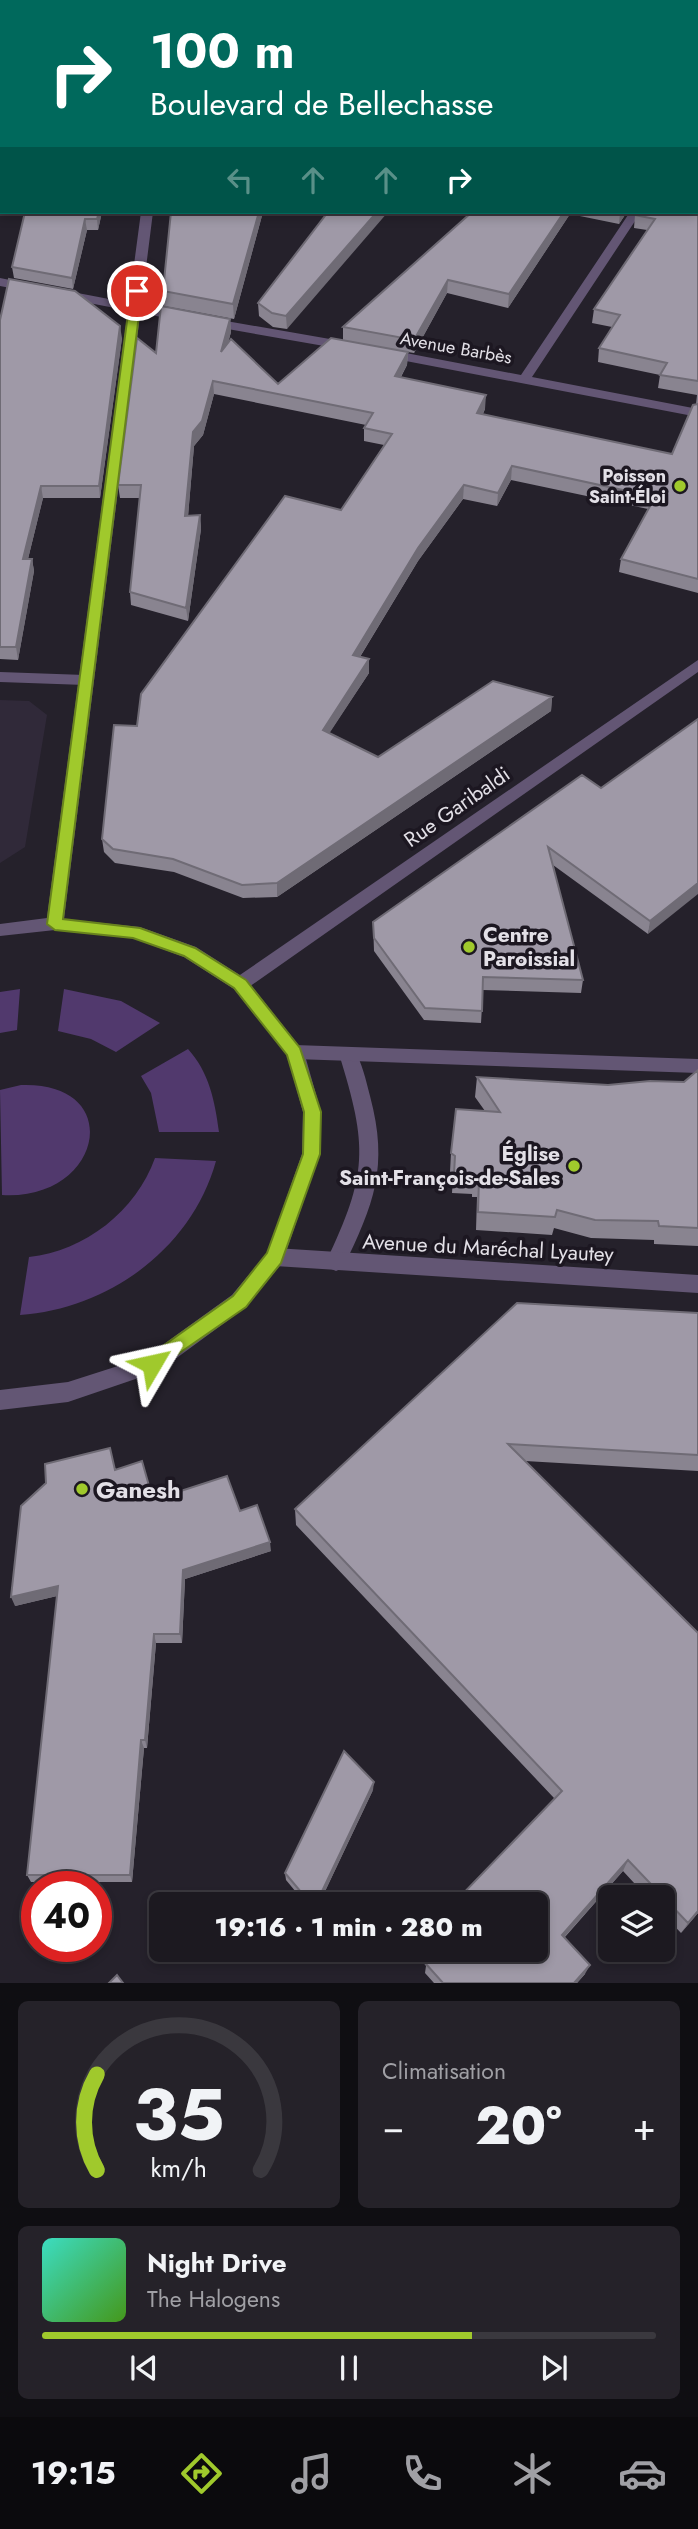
<!DOCTYPE html>
<html lang="fr">
<meta charset="utf-8">
<style>
:root{--surface:#1c1920;--page:#252229;--text:#f1f3f6;--muted:#a0a0a5;--line:#3a383e;--accent:#a0c92c}
body{margin:0;font-family:Jost,sans-serif;background:var(--page);color:var(--text);height:100vh;display:flex;flex-direction:column;font-size:26px;white-space:nowrap}
*{box-sizing:border-box;margin:0}
p{font-size:23px;color:var(--muted)}
.icon{flex:none;width:38px;height:38px;fill:none;stroke:currentColor;stroke-width:2;stroke-linecap:round;stroke-linejoin:round}
.map{position:relative;height:1983px;overflow:hidden}
.drawer{display:flex;flex-direction:column;gap:18px;padding:18px;background:#0f0e12;flex:1}
.drawer>*{flex:none}
.guide{position:absolute;left:0px;top:0px;width:698px;height:214px;box-shadow:0 4px 10px #0003,0 0 0 2px var(--line);background:#00695c;color:#fff;overflow:hidden}
.tools{position:absolute;left:598px;top:1885px;display:grid;gap:14px}
.tools a{display:grid;place-items:center;width:77px;height:77px;border-radius:10px;background:var(--surface);box-shadow:0 4px 10px #0003,0 0 0 2px var(--line);font-size:35px}
.speed{position:absolute;left:21px;top:1871px;display:flex;gap:14px;font-size:35px;font-weight:700;text-align:center}
.speed>*{display:grid;place-content:center;width:91px;height:91px;border-radius:50%;background:var(--surface);box-shadow:0 4px 10px #0003,0 0 0 2px var(--line);line-height:1}
.speed .limit{border:10px solid #d22;background:#fff;color:#111}
.pin{position:absolute;display:grid;place-items:center;width:60px;height:60px;color:#fff;margin:-30px;border:4px solid #fff;border-radius:50%;box-shadow:0 2px 7px #0007}
.me{position:absolute;width:77px;margin:-38px;rotate:54deg;stroke-linejoin:round;filter:drop-shadow(0 0 5px #0008)}
.turn{display:flex;align-items:center;gap:24px;height:147px;padding:0 35px;font-size:32px}
.turn .icon{width:91px;height:91px;stroke-width:2.5}
.turn b{display:block;font-size:49px;line-height:60px}
.lanes{display:flex;align-items:center;height:66px;padding:0 35px;background:#0003;justify-content:center;gap:35px;direction:ltr}
.lanes .off{opacity:.35}
.big{font-size:52px;font-weight:800;line-height:1.1}
.drawer .widget{flex:1;display:flex;flex-direction:column;justify-content:center;gap:10px;min-width:0;padding:0 24px;border-radius:10px;background:var(--page)}
.drawer .dial{align-items:center;gap:0}
.dial svg{height:182px;overflow:visible;fill:none;stroke:var(--line);stroke-width:7;stroke-linecap:round;text-anchor:middle}
.dial text{fill:var(--text);stroke:none}
.song{display:flex;align-items:center;gap:21px}
.cover{width:84px;height:84px;border-radius:10px;background:linear-gradient(135deg,hsl(170 70% 55%),hsl(100 70% 35%))}
.played{height:7px;border-radius:4px;background:linear-gradient(90deg,var(--accent) 70%,var(--line) 70%)}
.keys{display:flex;justify-content:space-around;direction:ltr}
.heat{display:flex;justify-content:space-between;align-items:center;font-size:38px;direction:ltr}
.drawer .tiles{flex:1;display:grid;gap:18px;grid-template-columns:1fr 1fr}
.widget:last-child{grid-column:span 2}
.trip{position:absolute;left:149px;top:1892px;width:399px;height:70px;border-radius:10px;background:var(--surface);box-shadow:0 4px 10px #0003,0 0 0 2px var(--line);font-weight:800;line-height:70px;text-align:center}
.tabs{display:flex;height:112px;justify-content:space-around;align-items:center;background:#0b0a0d;color:var(--muted)}
.tabs .icon{width:49px;height:49px}
.tabs .selected{color:var(--accent)}
.tabs b{font-size:32px;color:var(--text)}
.map>svg:first-child{display:block}
</style>
<div class="map">
<svg width="698" height="1983" viewBox="0 0 698 1983">
<rect width="100%" height="100%" fill="#25212b"/>
<path fill="#302939" d="M0 700 29 701 47 715 25 847 0 863Z"/>
<path fill="#51396d" d="M20 989 17 1030 0 1033V992Z
M64 989 121 1001 160 1023 116 1052 91 1039 58 1031Z
M188 1049C209 1072 215 1101 219 1132H159L151 1093 141 1076Z
M21 1085C127 1081 103 1201 2 1195L0 1090Z
M155 1158 216 1161C192 1248 109 1309 20 1315L29 1257C85 1251 136 1211 155 1158Z"/>
<g fill="none" stroke-linecap="round" stroke-linejoin="round">
<path fill="#635674" fill-rule="evenodd" d="M348 1047 354 1049C362 1063 366 1080 370 1096 389 1167 374 1204 343 1268L336 1271 329 1268 326 1262C368 1174 368 1147 339 1054L342 1049Z"/>
<path fill="#635674" fill-rule="evenodd" d="M630 212H641L532 377 698 409V417L385 357 379 353 385 349 521 375Z
M0 278 35 285 37 288 31 292 0 286Z
M62 290 182 313 188 317 182 321 58 297 56 294Z
M209 318 347 342 353 346 347 350 205 325 203 322Z
M698 660V672L246 989H234L231 984 234 979Z
M0 672 85 675 93 680 85 685 0 682Z
M295 1045 698 1059V1073L295 1059 289 1057 286 1052 289 1047Z
M275 1248 698 1275V1293L275 1266 268 1263 265 1257 268 1251Z"/>
<path fill="#635674" fill-rule="evenodd" d="M141 212H153L64 919 140 927 196 947 246 979 304 1052 321 1112 320 1154 282 1263 246 1307 159 1371 68 1402 0 1410V1390L68 1382 146 1357 232 1295 267 1253 302 1154 303 1112 287 1055 234 989 184 957 133 938 55 930 0 936V924L47 918Z"/>
</g>
<path fill="#898490" d="M0 0H321L320 2H2V60H0Z
M355 0H698V129H696V2H364Z
M698 150V593L619 572 621 559 648 509 511 480 497 506 463 499 418 561 360 657 369 673 329 733 378 757 552 697 551 711 277 897 243 898 174 872 115 863 104 852 102 839 137 726 341 510 384 445 364 441V428L366 425 214 394 203 435 194 446 188 516 200 515 201 529 188 621 131 605 130 592 140 498H120L118 485 156 353 230 319 231 332 228 343 278 384 343 340V327L472 212H627L619 224 570 214 508 308 447 293 414 353 408 352 407 365 401 377 485 409 483 414 672 454 696 404 697 395 658 388 660 375 598 362 599 348 612 327 592 323 594 309 647 230 634 228 635 215 696 212Z
M25 212H102L98 230H87L73 289 14 278 12 267Z
M171 212H263L234 319 164 306 163 291Z
M328 212 287 329 273 327 259 316 258 303Z
M0 320 122 338 100 498H43L28 559H32L34 571 18 660 0 659Z
M698 719 648 934 553 865 583 980 581 993 483 990 481 1023 424 1020 374 951 373 922 601 788Z
M698 1070V1246L654 1244V1240L591 1238 554 1228 552 1235 476 1230 477 1197H472V1194L452 1193 453 1175 450 1172 451 1153 485 1111 475 1097 477 1077 608 1085 684 1082Z
M698 1313V1471L525 1461 698 1633V1913L681 1933 663 1914V1897H647L623 1871 565 1937 585 1974 577 1983H434L425 1973 426 1966 415 1952V1950H536L554 1798 296 1525 295 1509Z
M115 1470 153 1500 240 1511 271 1551 185 1579 182 1643H156L147 1748H144L132 1882H31L27 1875 57 1596 15 1606Z
M373 1790 319 1904H306L286 1880 285 1873Z"/>
<path fill="#6f6b75" d="M99 212H102L98 230 97 219Z
M259 212H263L234 319 233 304Z
M377 212H388L287 329 286 316Z
M564 212H570V214L508 308 509 294Z
M620 212H627L619 224Z
M85 219 87 230 73 289 72 278Z
M448 280 447 293 414 353V340Z
M230 319 231 332 222 365 221 352Z
M120 326 122 338 100 498 99 486Z
M408 352 407 365 394 389 395 376Z
M213 381 214 394 203 435 194 446 187 529 185 516 193 432Z
M486 395 485 409 476 427 477 413Z
M512 466 511 480 497 506 498 493Z
M464 485 463 499 418 561 353 668V655L418 548Z
M41 486 43 498 25 571 23 559Z
M200 515 201 529 188 621 186 608Z
M32 559 34 571 18 660 16 647Z
M369 659V673L323 743V730Z
M552 697 551 711 277 897V883Z
M698 883V894L648 934 650 921Z
M270 1542 271 1551 185 1579 182 1643 180 1634 183 1570Z
M58 1586 61 1595 15 1606 11 1597Z
M154 1634 156 1643 147 1748 145 1740Z
M141 1740 144 1748 132 1882 130 1875Z
M374 1782 373 1790 319 1904H316Z
M628 1860 623 1871 558 1944 562 1935Z
M698 1911V1913L681 1933 688 1923Z
M590 1965 585 1974 577 1983H574Z"/>
<path fill="#9f99a7" stroke="#6f6b75" stroke-width="2" d="M0 0H317L316 2H2V45H0Z
M418 0H698V6H696V2H427Z
M696 16H698V100H696Z
M698 150V381L660 375 667 363 599 348 620 315 594 309 655 219 635 215 637 212H696V152Z
M25 212H99L97 219H85L72 278 12 267Z
M171 212H259L233 304 163 291Z
M328 212H377L286 316 272 313 258 303Z
M472 212H564L509 294 448 280 414 340 343 327Z
M9 279 75 291 120 326 99 486H41L23 559H32L16 647H0V320Z
M161 306 230 319 221 352 231 339 278 384 331 338 408 352 395 376 486 395 477 413 672 454 693 405 698 404V579L621 559 655 497 512 466 498 493 464 485 418 548 353 655 369 659 323 730 378 757 493 681 552 697 277 883 242 885 173 859 113 849 102 839 114 725 137 726 141 694 285 496 341 510 392 434 364 428 373 413 213 381 202 421 193 432 185 516 200 515 186 608 130 592 141 485H118L137 338 156 353Z
M698 719V883L650 921 548 847 583 980 483 977 482 1011 425 1008 374 938 373 922 582 775 601 788Z
M698 1070V1228L659 1226 658 1221 595 1220 557 1210 555 1217 478 1212 479 1179 474 1178V1175L454 1174 455 1156 451 1153 456 1109 500 1112 477 1077 608 1085 650 1081 684 1082Z
M517 1303 698 1313V1455L508 1444 698 1633V1911L688 1923 628 1860 562 1935 590 1965 574 1983H443L426 1964 430 1960 421 1950H536V1904H453L562 1791 295 1509Z
M110 1448 115 1470 142 1461 153 1500 227 1476 240 1511 257 1505 270 1542 183 1570 180 1634H154L145 1740H141L130 1875H27L58 1586 11 1597 21 1506 46 1483 45 1464Z
M344 1751 374 1782 316 1904H311L285 1873Z
M117 1975 123 1983H109Z"/>
<path fill="#a0c92c" stroke="#68831d" stroke-width="2" d="M137 288 142 291 63 919 140 928 195 948 246 980 300 1048 321 1112 320 1154 281 1263 246 1307 152 1372 146 1370 143 1364 146 1358 233 1296 267 1253 303 1154 304 1112 287 1055 234 988 184 956 133 938 55 930 47 924 131 291Z"/>
<g fill="#a0c92c" stroke="#1c1721" stroke-width="2.5">
<circle cx="680" cy="486" r="7"/>
<circle cx="469" cy="947" r="7"/>
<circle cx="574" cy="1166" r="7"/>
<circle cx="82" cy="1489" r="7"/>
</g>
<g text-anchor="middle" dominant-baseline="central" stroke-width="7" stroke-linejoin="round" paint-order="stroke">
<g font-size="18" fill="#e3e0e7" stroke="#1c1721">
<text transform="translate(456 348) rotate(10)">Avenue Barbès</text>
</g>
<g font-size="18" font-weight="bold" fill="#e3e0e7" stroke="#1c1721" text-anchor="end">
<text x="666" y="476">Poisson<tspan x="666" dy="21">Saint-Éloi</tspan></text>
</g>
<g font-size="21" fill="#e3e0e7" stroke="#1c1721">
<text transform="translate(457 807) rotate(-35)">Rue Garibaldi</text>
<text transform="translate(488 1248) rotate(3)">Avenue du Maréchal Lyautey</text>
</g>
<g font-size="21" font-weight="bold" fill="#e3e0e7" stroke="#1c1721" text-anchor="start">
<text x="483" y="935">Centre<tspan x="483" dy="24">Paroissial</tspan></text>
<text x="560" y="1154" text-anchor="end">Église<tspan x="560" dy="24">Saint-François-de-Sales</tspan></text>
</g>
<g font-size="24" font-weight="bold" fill="#e3e0e7" stroke="#1c1721" text-anchor="start">
<text x="96" y="1489">Ganesh</text>
</g>
</g>
</svg>
<div class="tools">
<a><svg class="icon" aria-label="layers" viewBox="0 0 24 24"><path d="M12 4l9 5-9 5-9-5zM3 14l9 5 9-5"/></svg></a>
</div>
<div class="speed"><div class="limit">40</div></div>
<div class="pin" style="left:137px;top:291px;background:#d93025"><svg class="icon" aria-label="arrive" viewBox="0 0 24 24"><path d="M6 21V4h12l-3 4 3 4H6"/></svg></div>
<svg class="me" style="left:152px;top:1364px" viewBox="-20 -20 40 40"><path d="M0-17L14 15 0 8-14 15z" fill="#a0c92c" stroke="#fff" stroke-width="4"/></svg>
<div class="trip">19:16 · 1 min · 280 m</div>
<div class="guide">
<div class="turn"><svg class="icon" aria-label="right" viewBox="0 0 24 24"><path d="M7 20v-9h11M14 6l5 5-5 5"/></svg><div><b>100 m</b>Boulevard de Bellechasse</div></div>
<div class="lanes"><svg class="icon off" aria-label="left" viewBox="0 0 24 24"><path d="M17 20v-9H6M10 6l-5 5 5 5"/></svg><svg class="icon off" aria-label="ahead" viewBox="0 0 24 24"><path d="M12 20V5M6 11l6-6 6 6"/></svg><svg class="icon off" aria-label="ahead" viewBox="0 0 24 24"><path d="M12 20V5M6 11l6-6 6 6"/></svg><svg class="icon" aria-label="right" viewBox="0 0 24 24"><path d="M7 20v-9h11M14 6l5 5-5 5"/></svg></div>
</div>
</div>
<section class="drawer">
<div class="tiles">
<div class="widget dial"><svg viewBox="0 0 100 80">
<path d="M14 69A42 42 0 1 1 86 69"/>
<path d="M14 69A42 42 0 0 1 14 27" stroke="#a0c92c"/>
<text x="50" y="56" font-size="32" font-weight="700">35</text>
<text x="50" y="72" font-size="11">km/h</text>
</svg></div>
<div class="widget"><p>Climatisation</p>
<div class="heat"><a>−</a><b class="big">20°</b><a>+</a></div>
</div>
<div class="widget">
<div class="song"><i class="cover"></i><div><b>Night Drive</b><p>The Halogens</p></div></div>
<div class="played"></div>
<div class="keys"><svg class="icon" aria-label="previous" viewBox="0 0 24 24"><path d="M18 5L8 12l10 7zM5 5v14"/></svg><svg class="icon" aria-label="pause" viewBox="0 0 24 24"><path d="M8 5v14M16 5v14"/></svg><svg class="icon" aria-label="next" viewBox="0 0 24 24"><path d="M6 5l10 7-10 7zM19 5v14"/></svg></div>
</div>
</div>
</section>
<nav class="tabs">
<b>19:15</b>
<svg class="icon selected" aria-label="directions" viewBox="0 0 24 24"><path d="M12 3l9 9-9 9-9-9zM9 14v-3h6M13 9l2 2-2 2"/></svg>
<svg class="icon" aria-label="music" viewBox="0 0 24 24"><path d="M9 18V5l10-2v13"/><circle cx="6" cy="18" r="3"/><circle cx="16" cy="16" r="3"/></svg>
<svg class="icon" aria-label="phone" viewBox="0 0 24 24"><path d="M5 4h4l2 5-3 2q2 4 5 5l2-3 5 2v4C11 20 4 13 5 4z"/></svg>
<svg class="icon" aria-label="climate" viewBox="0 0 24 24"><path d="M12 3v18M4 7l16 10M4 17L20 7"/></svg>
<svg class="icon" aria-label="car" viewBox="0 0 24 24"><path d="M5 17H2v-5l4-1 3-4h7l3 4 3 1v5h-3M9 17h6M6 11h13"/><circle cx="7" cy="17" r="2"/><circle cx="17" cy="17" r="2"/></svg>
</nav>
